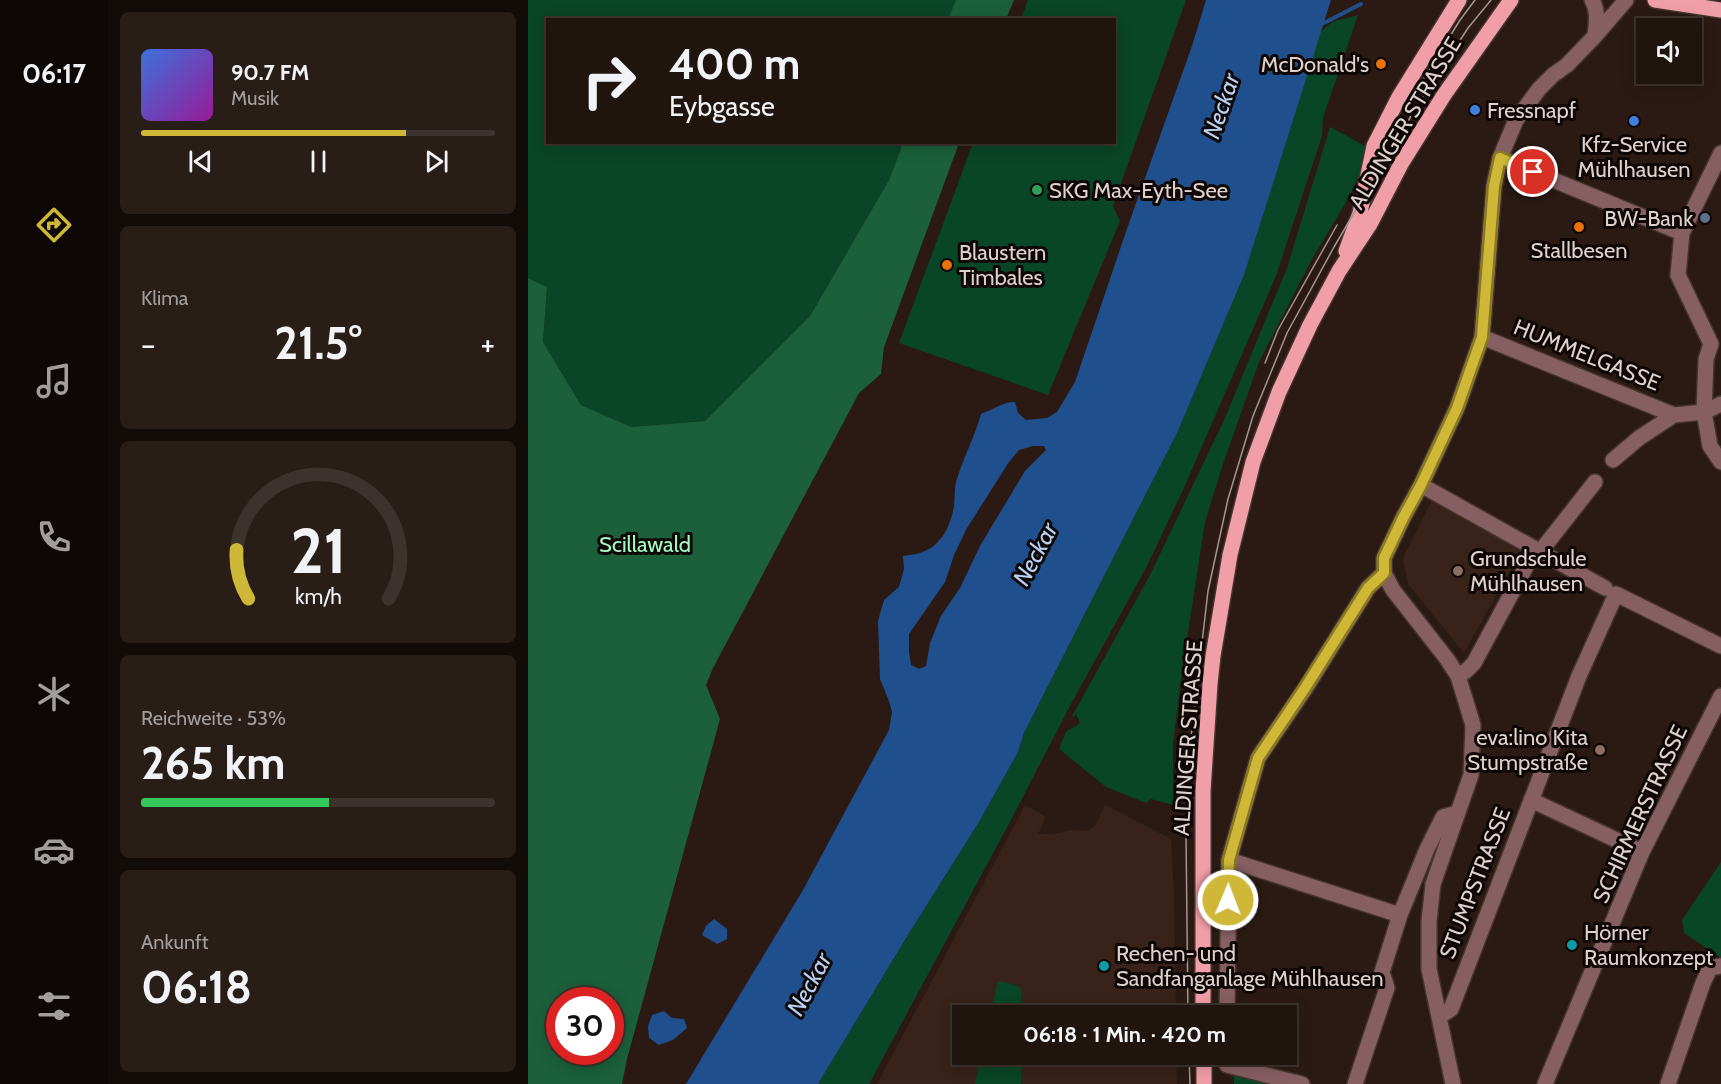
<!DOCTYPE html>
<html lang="de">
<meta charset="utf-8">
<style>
:root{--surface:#20140e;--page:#281d17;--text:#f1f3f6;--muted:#a29e9e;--line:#3d332e;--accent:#cfb837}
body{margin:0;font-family:Cabin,sans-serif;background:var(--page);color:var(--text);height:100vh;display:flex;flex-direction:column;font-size:22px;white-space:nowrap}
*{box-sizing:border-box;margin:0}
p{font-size:20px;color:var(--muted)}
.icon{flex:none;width:33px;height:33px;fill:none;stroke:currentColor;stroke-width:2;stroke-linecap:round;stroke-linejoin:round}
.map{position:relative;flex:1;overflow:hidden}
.details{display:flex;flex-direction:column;gap:12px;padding:12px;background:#120b08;width:420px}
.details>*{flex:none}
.guide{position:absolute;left:18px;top:18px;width:570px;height:126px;border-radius:0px;box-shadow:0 3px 15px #0003,0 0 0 2px var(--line);background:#20140e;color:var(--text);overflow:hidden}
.fabs{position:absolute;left:1108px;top:18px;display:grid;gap:12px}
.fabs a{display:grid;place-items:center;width:66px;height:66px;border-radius:0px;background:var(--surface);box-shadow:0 3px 15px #0003,0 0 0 2px var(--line);font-size:30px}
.speed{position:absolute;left:18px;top:987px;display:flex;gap:12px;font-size:30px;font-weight:700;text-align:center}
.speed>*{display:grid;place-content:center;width:78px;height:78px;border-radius:50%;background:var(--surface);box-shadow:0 3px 15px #0003,0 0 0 2px var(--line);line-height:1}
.speed .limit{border:9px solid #d22;background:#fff;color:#111}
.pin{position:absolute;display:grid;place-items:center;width:51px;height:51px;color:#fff;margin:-26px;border:3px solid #fff;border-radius:50%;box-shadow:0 2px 6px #0007}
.me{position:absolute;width:66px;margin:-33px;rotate:1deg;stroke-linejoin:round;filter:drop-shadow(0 0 4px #0008)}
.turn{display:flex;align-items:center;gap:21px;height:126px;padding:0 24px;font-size:27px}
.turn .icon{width:78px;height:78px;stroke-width:2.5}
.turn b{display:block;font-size:42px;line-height:51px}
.big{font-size:45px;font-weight:700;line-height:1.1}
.details .card{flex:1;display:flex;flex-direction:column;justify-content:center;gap:9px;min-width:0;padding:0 21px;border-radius:9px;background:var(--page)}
.details .dial{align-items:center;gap:0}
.dial svg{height:156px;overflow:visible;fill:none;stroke:var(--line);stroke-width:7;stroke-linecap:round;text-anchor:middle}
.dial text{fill:var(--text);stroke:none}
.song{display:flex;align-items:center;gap:18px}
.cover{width:72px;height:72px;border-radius:9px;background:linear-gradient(135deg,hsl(220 70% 55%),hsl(300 70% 35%))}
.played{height:6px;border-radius:3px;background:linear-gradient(90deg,var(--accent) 75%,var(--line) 75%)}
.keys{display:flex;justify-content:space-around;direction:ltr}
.heat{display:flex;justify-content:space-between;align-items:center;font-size:33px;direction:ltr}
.charge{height:9px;border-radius:4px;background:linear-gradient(90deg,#34c759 53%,var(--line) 0)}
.trip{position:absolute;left:424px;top:1005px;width:345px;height:60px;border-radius:0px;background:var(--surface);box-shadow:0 3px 15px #0003,0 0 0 2px var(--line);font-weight:700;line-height:60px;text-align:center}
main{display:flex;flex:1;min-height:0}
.dock{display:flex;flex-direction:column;width:108px;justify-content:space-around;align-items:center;background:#0d0806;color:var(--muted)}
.dock .icon{width:42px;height:42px}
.dock .current{color:var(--accent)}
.dock b{font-size:27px;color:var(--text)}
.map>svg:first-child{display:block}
</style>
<main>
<nav class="dock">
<b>06:17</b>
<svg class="icon current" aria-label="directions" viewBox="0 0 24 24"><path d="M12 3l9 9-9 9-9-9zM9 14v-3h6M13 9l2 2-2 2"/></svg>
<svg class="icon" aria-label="music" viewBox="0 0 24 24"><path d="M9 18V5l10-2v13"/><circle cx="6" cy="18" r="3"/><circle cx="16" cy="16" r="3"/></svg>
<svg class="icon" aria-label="phone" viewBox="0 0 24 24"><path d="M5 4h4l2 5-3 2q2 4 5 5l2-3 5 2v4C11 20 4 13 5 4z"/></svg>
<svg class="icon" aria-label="climate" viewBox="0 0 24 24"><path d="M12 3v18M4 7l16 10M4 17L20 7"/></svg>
<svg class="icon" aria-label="car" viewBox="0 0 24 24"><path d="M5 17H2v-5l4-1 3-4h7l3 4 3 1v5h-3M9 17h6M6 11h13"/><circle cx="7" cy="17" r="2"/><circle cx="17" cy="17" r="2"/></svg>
<svg class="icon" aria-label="filters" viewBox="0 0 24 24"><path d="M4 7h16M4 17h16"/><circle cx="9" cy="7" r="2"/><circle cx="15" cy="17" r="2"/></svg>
</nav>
<section class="details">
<div class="card">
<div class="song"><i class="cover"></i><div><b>90.7 FM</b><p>Musik</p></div></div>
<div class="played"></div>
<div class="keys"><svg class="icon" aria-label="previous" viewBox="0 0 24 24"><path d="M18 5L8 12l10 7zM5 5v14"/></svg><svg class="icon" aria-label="pause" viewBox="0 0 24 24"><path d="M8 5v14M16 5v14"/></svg><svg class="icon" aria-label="next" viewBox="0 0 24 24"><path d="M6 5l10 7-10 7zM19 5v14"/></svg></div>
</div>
<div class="card"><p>Klima</p>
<div class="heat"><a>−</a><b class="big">21.5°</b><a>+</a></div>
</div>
<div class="card dial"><svg viewBox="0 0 100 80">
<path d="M14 69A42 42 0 1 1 86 69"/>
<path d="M14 69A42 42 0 0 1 8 44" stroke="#cfb837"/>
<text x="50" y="56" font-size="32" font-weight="700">21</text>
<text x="50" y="72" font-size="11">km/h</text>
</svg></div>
<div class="card"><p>Reichweite · 53%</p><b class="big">265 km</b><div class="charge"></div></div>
<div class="card"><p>Ankunft</p><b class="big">06:18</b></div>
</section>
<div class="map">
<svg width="1193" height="1084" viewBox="0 0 1193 1084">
<rect width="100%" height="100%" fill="#2b1a13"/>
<path fill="#382219" d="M906 496 995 548 936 653 880 584 875 558Z
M497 805 518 817 510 834H525L543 830 559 831 567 826 577 805 643 839 646 892 648 1015 435 1016V1054L648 1055 649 1084H349Z"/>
<path fill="#094527" d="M0 0H428L420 20H20V142L375 143 361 180 282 316 177 421 103 427 53 405 15 342 19 287 0 278Z
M500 0H658L585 206 592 221 520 395 371 343 445 143 586 142V20L493 19Z
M830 15 795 118 794 136 748 276 655 490 618 568 543 704 484 818 341 1084H290L383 930 451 822 490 752 496 733 650 431 716 275 792 32 804 22Z
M802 127 837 146V162L821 197 783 261 731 362 695 464 677 522 654 671 645 744V805L623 799 618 803 578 787 531 749 538 732 552 723 548 714 542 720 622 575 697 418 759 268Z
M1193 862V958L1156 933 1154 920Z
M470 981 484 984 493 988V1015H462Z
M453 1055H493V1084H447Z
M706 1070 759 1084H706Z"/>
<path fill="#1b603a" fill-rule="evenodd" d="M428 0H486L478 19H420Z
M375 143H431L356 347 353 374 331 393 185 668 178 685 192 719 99 1059 94 1084H0V278L19 287 15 342 53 405 103 427 177 421 282 316 361 180ZM32 1000H82V1052H32Z"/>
<path fill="#204f8e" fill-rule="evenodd" d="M678 0H803L716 275 650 431 496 733 490 752 451 822 383 930 290 1084H158L275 890 361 730 364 712 361 701 352 679 350 621 356 600 371 587 376 569 375 556C382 555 391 554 397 551 415 543 423 524 426 506 427 497 426 487 429 479 436 456 447 436 453 414 464 410 475 402 487 402L490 413 498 420 519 418 529 412 547 382 601 223 664 46ZM505 446H516L518 450 497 471 452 546 432 588 413 616 402 643 398 666 391 669 383 665 381 652V634L417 582 426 555 439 528 481 462 491 450Z
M186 919 199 929V939L189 944 174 935 178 926Z
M136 1011 144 1018 156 1019 159 1028 145 1040 131 1045 121 1038 120 1026 124 1015Z"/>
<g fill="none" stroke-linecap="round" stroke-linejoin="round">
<path stroke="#204f8e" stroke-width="4" d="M794 24 833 4"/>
<defs>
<path id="minor" d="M1064 0C1071 11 1068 24 1067 36
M1193 153 1154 233 1150 275 1183 344 1178 359 1176 412 1182 446 1193 462
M972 158 1154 233
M954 337 1146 415
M1085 460 1111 438 1146 415 1176 412 1193 404
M893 485 1077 588
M856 573 865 590 919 659 930 676 945 725 943 775 905 884 901 921V969L925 1084
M930 676 938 671 946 663 1000 563 1012 552 1067 482
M1003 800 1114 852
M701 860 872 915
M699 1016 701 860 730 758 777 689 840 588 856 573V558L875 518 893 485 929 408 954 337 966 186 972 158 988 120 1011 89 1025 75 1039 65 1067 36 1098 0
M911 1017 923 1009 1051 676 1088 594 1193 646
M699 1054V1065L774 1084
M827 1084 859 988 854 972 872 915 899 849 915 817 929 813
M1017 1084 1114 852 1193 696
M1140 1084 1175 983 1182 968 1193 966"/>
<path id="major" d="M1127 0 1193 10
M818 251 832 213 846 146 871 97 931 0
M675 1016V791L682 684 685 656 702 555 725 462 751 392 782 325 811 271 842 224 873 164 916 95 983 0
M676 1054V1084"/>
</defs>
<use href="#minor" stroke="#44342d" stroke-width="18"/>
<use href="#major" stroke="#44342d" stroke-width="18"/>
<use href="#minor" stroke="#865f63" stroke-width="15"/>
<use href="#major" stroke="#f09ea8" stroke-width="15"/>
<path stroke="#a39590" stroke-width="1.5" d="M884 98 932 20 947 0
M737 363 750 330 809 225
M660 1016 658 835 662 746 680 591 700 499 725 416 759 333 806 247 886 111 940 28 963 0
M661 1054 662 1084"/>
</g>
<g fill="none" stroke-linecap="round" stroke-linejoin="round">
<defs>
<path id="route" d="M700 900 701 860 730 758 777 688 840 588 856 573V558L875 518 893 485 929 408 954 337 966 186 972 158 1005 172"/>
</defs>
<use href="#route" stroke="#877824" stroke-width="15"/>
<use href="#route" stroke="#cfb837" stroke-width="10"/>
</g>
<g fill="#e8710a" stroke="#0e0705" stroke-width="2">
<circle cx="853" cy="64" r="6"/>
<circle cx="1051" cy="227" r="6"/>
<circle cx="419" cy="265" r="6"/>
</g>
<g fill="#3f7fe0" stroke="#0e0705" stroke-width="2">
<circle cx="947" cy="110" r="6"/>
<circle cx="1106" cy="121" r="6"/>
</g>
<circle fill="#2e9e5b" stroke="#0e0705" stroke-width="2" cx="509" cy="190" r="6"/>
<circle fill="#5c6f8a" stroke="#0e0705" stroke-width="2" cx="1177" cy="218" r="6"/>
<g fill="#8d6e63" stroke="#0e0705" stroke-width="2">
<circle cx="930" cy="571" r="6"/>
<circle cx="1072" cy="750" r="6"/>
</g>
<g fill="#0f9aa8" stroke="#0e0705" stroke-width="2">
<circle cx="1044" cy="945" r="6"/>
<circle cx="576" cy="966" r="6"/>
</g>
<g text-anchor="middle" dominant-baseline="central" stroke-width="6" stroke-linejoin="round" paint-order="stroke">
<g font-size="22" fill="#ddd1cc" stroke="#0e0705" text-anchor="start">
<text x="841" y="64" text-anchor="end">McDonald's</text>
<text x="959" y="110">Fressnapf</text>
<text x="1106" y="144" text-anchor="middle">Kfz-Service<tspan x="1106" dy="25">Mühlhausen</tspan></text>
<text x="521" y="190">SKG Max-Eyth-See</text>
<text x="1165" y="218" text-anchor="end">BW-Bank</text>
<text x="1051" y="250" text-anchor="middle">Stallbesen</text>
<text x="431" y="252">Blaustern<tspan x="431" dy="25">Timbales</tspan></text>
<text x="942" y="558">Grundschule<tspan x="942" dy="25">Mühlhausen</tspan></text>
<text x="1060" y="737" text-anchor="end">eva:lino Kita<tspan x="1060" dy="25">Stumpstraße</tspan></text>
<text x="1056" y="932">Hörner<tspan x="1056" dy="25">Raumkonzept</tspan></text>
<text x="588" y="953">Rechen- und<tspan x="588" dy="25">Sandfanganlage Mühlhausen</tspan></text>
</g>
<g font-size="22" fill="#ddd1cc" stroke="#0e0705">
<text transform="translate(877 123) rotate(-59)">ALDINGER STRASSE</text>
<text transform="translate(1059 355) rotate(22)">HUMMELGASSE</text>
<text transform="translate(660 738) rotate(-86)">ALDINGER STRASSE</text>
<text transform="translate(1112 814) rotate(-65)">SCHIRMERSTRASSE</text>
<text transform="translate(947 883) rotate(-69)">STUMPSTRASSE</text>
</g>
<g font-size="22" fill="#a2fbc2" stroke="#0e0705">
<text x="117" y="544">Scillawald</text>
</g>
<g font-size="24" font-style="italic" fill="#b6d1f5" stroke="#0e0705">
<text transform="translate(693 106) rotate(-71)">Neckar</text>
<text transform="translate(507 554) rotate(-62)">Neckar</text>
<text transform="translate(281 984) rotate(-62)">Neckar</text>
</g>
</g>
</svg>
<div class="fabs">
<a><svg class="icon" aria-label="sound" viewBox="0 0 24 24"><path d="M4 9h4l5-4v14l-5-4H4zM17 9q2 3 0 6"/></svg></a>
</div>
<div class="speed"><div class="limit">30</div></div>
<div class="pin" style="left:1005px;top:172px;background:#d93025"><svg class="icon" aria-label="arrive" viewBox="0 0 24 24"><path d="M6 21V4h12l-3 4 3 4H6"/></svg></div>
<svg class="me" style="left:700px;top:900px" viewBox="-20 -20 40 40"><circle r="17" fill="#cfb837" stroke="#fff" stroke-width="3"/><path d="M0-11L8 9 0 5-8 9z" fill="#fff"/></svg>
<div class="trip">06:18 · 1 Min. · 420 m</div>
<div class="guide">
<div class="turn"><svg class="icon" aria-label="right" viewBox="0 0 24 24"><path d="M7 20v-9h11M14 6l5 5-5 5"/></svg><div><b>400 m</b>Eybgasse</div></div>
</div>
</div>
</main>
